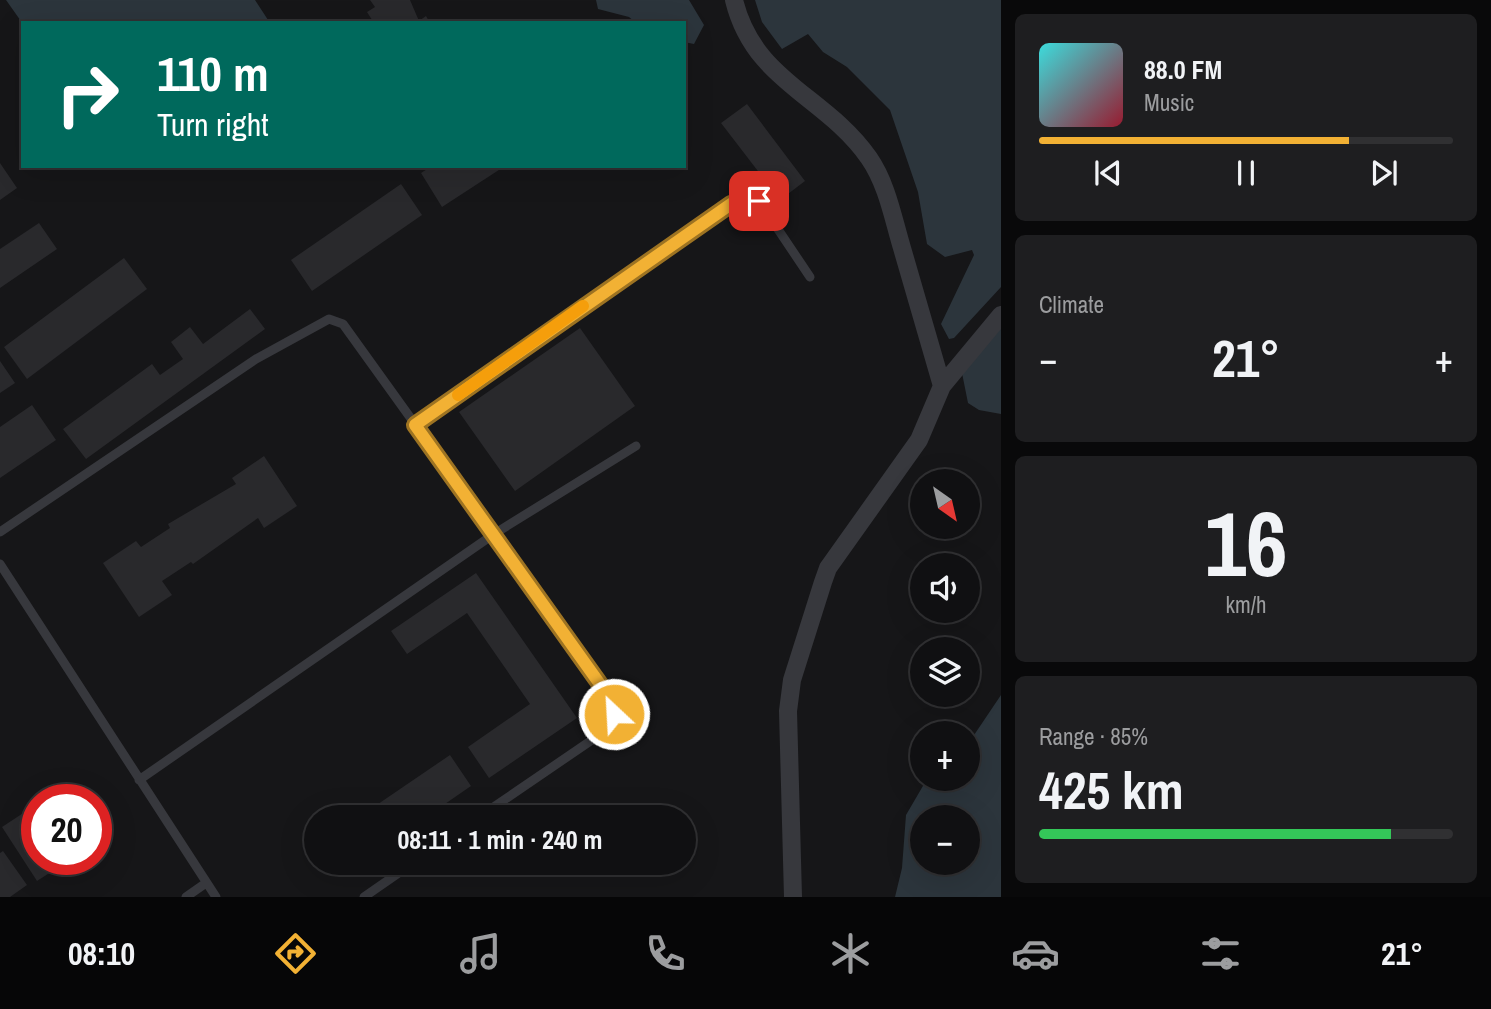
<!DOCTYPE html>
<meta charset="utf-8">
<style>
:root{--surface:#101012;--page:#1e1e20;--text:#f1f3f6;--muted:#9c9d9f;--line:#303032;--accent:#f2b134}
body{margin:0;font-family:"Archivo Narrow",sans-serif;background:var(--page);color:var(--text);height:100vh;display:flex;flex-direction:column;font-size:26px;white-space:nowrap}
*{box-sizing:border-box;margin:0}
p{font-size:23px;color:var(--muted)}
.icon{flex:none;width:38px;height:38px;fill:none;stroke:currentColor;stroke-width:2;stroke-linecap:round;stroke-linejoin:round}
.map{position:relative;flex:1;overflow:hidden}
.panel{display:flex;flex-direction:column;gap:14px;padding:14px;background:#09090a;width:490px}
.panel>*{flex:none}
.hud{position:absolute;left:21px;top:21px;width:665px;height:147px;border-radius:0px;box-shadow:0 7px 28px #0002,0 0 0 2px var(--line);background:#00695c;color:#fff;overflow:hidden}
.needle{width:46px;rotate:146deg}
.fabs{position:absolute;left:910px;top:469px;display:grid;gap:14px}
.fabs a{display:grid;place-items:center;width:70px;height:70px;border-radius:50%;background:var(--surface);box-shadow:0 7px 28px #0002,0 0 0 2px var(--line);font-size:35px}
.speed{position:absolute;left:21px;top:784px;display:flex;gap:14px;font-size:35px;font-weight:700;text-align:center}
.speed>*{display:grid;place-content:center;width:91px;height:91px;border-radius:50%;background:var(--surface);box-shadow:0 7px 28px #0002,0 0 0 2px var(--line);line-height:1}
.speed .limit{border:10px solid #d22;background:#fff;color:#111}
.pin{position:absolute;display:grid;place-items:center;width:60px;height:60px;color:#fff;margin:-30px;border-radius:14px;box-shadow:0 4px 10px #0006}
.me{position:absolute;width:77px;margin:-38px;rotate:335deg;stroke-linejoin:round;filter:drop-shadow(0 0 5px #0008)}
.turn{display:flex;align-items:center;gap:24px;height:147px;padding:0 21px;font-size:32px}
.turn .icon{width:91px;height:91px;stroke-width:2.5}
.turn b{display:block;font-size:49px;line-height:60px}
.big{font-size:52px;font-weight:700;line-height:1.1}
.panel .card{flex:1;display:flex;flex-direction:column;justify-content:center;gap:10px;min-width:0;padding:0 24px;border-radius:10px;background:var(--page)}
.panel .dial{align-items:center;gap:0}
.dial b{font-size:91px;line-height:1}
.song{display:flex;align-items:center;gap:21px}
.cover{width:84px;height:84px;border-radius:10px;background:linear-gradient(135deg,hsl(180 70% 55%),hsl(350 70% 35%))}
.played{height:7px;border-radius:4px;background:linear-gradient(90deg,var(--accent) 75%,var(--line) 75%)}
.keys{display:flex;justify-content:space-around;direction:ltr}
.heat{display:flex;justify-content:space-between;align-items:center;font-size:38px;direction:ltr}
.charge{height:10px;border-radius:5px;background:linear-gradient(90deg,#34c759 85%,var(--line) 0)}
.trip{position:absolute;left:304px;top:805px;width:392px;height:70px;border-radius:35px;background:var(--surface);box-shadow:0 7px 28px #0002,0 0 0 2px var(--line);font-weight:700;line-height:70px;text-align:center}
.dock{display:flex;height:112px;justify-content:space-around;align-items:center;background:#060607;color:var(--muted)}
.dock .icon{width:49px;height:49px}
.dock .active{color:var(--accent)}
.dock b{font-size:32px;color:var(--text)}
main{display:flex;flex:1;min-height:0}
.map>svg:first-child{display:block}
</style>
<main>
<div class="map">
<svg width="1001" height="897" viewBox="0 0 1001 897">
<rect width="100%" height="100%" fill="#161618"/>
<path fill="#2c353c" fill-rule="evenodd" d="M6 0H255L270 23 23 24Z
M596 0H689L704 25 694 44 684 42V23H636L629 17 598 9Z
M755 0H1001V287L954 338 949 339 941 324 974 255 972 250 945 257 927 244 918 192 890 110 847 67 823 52 808 34 782 49 762 22Z
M1001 321V414L979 410 968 403 961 368Z
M1001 695V897H895L902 868 906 815 927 779H968V744ZM922 817H968V863H922Z"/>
<path fill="#29292c" d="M370 0H410L419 21 426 16 430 23H385L383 19 374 23 367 12 375 7Z
M747 104 805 181 780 200 721 123Z
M0 163 17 188 0 200Z
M432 166H505L442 207 421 173Z
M401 184 422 215 312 291 291 260Z
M39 223 57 249 0 288V249Z
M124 258 147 289 27 379 4 347Z
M250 309 265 329 86 459 63 429 152 364 160 375 183 359 171 342 190 327 203 344Z
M580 328 635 406 515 491 459 412Z
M0 361 15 383 0 393Z
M32 405 56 440 0 478V427Z
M264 456 297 506 264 528 258 518 193 564 191 562 162 581 172 595 139 617 103 563 136 541 141 547 170 528 168 524 236 484 232 478Z
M476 573 577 718 489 778 468 747 530 704 467 613 407 654 391 631Z
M450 755 471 786 426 817H359Z
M37 804V859H71L37 881 2 827Z
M3 851 27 885 10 897H0V853Z"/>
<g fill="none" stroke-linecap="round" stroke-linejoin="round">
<path stroke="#37383d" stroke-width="9" d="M415 425 731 204 750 197 759 201 810 277
M0 532 256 359 329 319 343 324 494 534 636 446
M0 564 216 897
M139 780 494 534 612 701 614 714 608 729 479 817
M186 897 206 883
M364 897 413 863"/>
<path stroke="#37383d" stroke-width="18" d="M734 0C754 82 825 95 869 158 887 184 893 218 902 248 915 294 929 340 942 386
M793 897 788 711 792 680 823 582 828 568 919 440 942 386 1001 315"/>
</g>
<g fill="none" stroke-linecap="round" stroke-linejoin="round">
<defs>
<path id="route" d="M614 714 612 701 415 425 731 204 750 197 759 201"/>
</defs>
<use href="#route" stroke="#9d7322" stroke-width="18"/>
<use href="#route" stroke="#f2b134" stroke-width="12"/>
<path stroke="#f59e0b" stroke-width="12" d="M458 395 583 306"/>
</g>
</svg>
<div class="fabs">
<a><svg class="needle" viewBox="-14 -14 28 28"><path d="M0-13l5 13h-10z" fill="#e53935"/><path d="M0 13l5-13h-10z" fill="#9c9d9f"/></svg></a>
<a><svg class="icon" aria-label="sound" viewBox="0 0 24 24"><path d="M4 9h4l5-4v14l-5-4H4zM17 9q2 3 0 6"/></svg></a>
<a><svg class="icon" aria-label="layers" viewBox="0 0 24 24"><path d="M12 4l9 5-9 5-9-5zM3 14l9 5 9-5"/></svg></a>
<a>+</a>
<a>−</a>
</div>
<div class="speed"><div class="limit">20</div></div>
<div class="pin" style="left:759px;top:201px;background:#d93025"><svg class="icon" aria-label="arrive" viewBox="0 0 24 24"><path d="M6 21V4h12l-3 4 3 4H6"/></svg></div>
<svg class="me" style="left:614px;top:714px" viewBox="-20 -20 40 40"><circle r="17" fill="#f2b134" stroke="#fff" stroke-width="3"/><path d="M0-11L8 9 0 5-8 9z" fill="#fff"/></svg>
<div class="trip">08:11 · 1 min · 240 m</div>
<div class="hud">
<div class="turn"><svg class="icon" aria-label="right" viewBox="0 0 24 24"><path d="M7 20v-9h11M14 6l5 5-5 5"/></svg><div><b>110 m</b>Turn right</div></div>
</div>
</div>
<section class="panel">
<div class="card">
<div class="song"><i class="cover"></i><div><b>88.0 FM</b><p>Music</p></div></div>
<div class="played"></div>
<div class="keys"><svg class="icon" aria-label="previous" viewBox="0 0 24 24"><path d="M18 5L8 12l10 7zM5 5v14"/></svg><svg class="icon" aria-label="pause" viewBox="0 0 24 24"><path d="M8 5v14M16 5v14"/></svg><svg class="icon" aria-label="next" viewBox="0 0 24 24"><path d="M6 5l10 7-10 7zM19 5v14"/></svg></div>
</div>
<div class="card"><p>Climate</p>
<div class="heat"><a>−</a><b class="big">21°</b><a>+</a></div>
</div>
<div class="card dial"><b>16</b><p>km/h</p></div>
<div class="card"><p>Range · 85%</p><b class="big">425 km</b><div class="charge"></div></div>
</section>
</main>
<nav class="dock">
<b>08:10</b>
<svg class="icon active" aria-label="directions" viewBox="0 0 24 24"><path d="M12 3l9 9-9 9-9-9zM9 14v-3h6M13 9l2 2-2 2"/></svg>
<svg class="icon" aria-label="music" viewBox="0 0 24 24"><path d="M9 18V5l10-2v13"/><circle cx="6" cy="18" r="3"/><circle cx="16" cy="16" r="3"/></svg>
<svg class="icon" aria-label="phone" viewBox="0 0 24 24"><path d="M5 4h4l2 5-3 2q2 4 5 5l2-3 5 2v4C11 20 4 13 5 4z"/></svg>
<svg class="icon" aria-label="climate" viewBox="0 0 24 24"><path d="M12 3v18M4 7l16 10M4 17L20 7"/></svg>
<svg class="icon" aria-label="car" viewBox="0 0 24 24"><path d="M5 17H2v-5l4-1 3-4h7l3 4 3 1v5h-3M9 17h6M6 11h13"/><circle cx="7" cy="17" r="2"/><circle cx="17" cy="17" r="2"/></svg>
<svg class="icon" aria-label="filters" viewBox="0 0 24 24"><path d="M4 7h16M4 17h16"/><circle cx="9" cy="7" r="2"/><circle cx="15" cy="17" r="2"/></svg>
<b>21°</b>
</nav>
